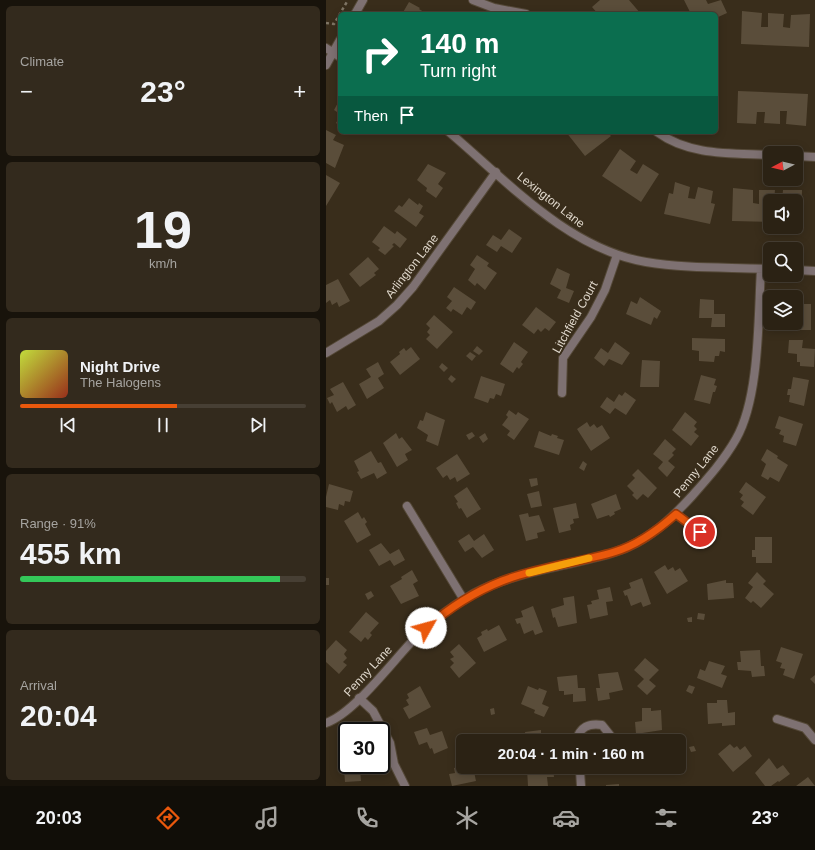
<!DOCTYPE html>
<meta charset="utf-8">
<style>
:root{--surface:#2b2214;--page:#332a1d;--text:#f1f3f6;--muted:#a6a4a0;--line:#473f34;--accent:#ea580c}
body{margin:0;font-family:Helvetica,sans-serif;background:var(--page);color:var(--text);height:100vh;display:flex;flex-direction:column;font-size:15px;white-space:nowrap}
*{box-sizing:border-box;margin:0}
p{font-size:13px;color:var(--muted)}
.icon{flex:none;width:22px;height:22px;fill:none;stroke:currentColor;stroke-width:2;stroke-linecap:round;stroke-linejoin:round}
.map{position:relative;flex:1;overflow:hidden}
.side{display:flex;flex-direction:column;gap:6px;padding:6px;background:#18130b;width:326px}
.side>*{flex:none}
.banner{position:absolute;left:12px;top:12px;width:380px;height:122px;border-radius:6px;box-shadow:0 2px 10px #0003,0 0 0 1px var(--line);background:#0b6e4f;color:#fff;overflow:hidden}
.needle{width:26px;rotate:263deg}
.fabs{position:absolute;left:437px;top:146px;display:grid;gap:8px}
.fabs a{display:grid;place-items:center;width:40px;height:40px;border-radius:6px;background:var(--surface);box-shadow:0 2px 10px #0003,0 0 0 1px var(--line);font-size:20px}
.speed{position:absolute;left:12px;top:722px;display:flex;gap:8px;font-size:20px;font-weight:700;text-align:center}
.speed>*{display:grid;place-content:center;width:52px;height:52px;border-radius:50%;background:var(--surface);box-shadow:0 2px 10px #0003,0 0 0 1px var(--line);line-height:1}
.speed .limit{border:2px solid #111;border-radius:6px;background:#fff;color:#111}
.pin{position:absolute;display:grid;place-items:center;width:34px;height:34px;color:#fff;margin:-17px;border:2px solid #fff;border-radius:50%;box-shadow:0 1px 4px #0007}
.me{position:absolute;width:44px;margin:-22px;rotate:52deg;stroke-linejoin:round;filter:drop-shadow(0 0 3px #0008)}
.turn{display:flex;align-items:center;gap:14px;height:84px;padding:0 16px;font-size:18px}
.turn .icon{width:52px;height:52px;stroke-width:2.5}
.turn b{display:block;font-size:28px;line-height:34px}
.then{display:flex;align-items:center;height:38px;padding:0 16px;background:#0003;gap:8px;font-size:15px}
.big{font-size:30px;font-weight:800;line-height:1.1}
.side .tile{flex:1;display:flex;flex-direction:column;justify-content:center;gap:6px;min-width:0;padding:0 14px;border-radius:6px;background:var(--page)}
.side .dial{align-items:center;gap:0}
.dial b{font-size:52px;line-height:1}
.song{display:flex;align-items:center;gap:12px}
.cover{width:48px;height:48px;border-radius:6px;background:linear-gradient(135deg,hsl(70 70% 55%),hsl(10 70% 35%))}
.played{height:4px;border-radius:2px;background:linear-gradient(90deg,var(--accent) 55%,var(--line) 55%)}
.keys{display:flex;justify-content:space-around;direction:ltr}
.heat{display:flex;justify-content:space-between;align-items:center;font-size:22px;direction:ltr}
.charge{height:6px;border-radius:3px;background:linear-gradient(90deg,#34c759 91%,var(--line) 0)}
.trip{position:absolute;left:130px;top:734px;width:230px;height:40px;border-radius:6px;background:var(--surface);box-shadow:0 2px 10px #0003,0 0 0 1px var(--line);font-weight:800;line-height:40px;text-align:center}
.tab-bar{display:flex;height:64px;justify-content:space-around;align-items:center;background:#110e08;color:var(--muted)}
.tab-bar .icon{width:28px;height:28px}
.tab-bar .current{color:var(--accent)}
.tab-bar b{font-size:18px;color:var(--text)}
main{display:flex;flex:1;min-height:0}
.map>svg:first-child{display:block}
</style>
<main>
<section class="side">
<div class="tile"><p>Climate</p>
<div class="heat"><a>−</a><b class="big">23°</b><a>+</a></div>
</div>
<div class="tile dial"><b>19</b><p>km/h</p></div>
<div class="tile">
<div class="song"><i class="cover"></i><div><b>Night Drive</b><p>The Halogens</p></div></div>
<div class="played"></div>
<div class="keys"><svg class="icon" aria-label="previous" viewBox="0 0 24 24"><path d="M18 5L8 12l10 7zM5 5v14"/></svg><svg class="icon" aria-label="pause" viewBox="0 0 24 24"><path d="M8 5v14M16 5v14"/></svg><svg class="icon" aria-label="next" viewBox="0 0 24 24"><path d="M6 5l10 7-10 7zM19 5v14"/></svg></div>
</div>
<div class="tile"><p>Range · 91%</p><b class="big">455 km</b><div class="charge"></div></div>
<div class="tile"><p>Arrival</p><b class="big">20:04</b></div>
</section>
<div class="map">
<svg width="489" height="786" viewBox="0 0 489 786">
<rect width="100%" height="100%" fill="#392d1b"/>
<path fill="#5a4d3a" d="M274 0H303L315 14H272L266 7Z
M358 0H380L382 4 395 0 401 13 390 18 392 21 390 22V14H365Z
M83 2 94 8 93 9 101 14H76Z
M416 11 436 13 435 27H442V13L458 14 457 27 464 28 465 15 484 14 483 47 415 44Z
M412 91 482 94 480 126 460 124 461 111H454V124L438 123 439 112H431L430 124 411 123Z
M14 99V114L8 110Z
M14 116V126L10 123Z
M0 130 10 135 7 140 18 145 9 168 0 163Z
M240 132H281L285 136 259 156Z
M294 149 310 161 304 170 311 174 317 164 333 174 315 202 276 176Z
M102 164 120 173 112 184 117 188 110 198 100 191 101 188 91 180Z
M0 175 14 183 0 206Z
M349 182 364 187 362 198 369 199 372 187 387 191 385 203 389 204 384 224 338 214 343 193 347 194Z
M407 188 427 190V203L433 204V190H449L448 201H444V222L406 221Z
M457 190H476L475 223H470V201H456Z
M83 198 92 205 93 203 97 206 93 213 98 216 90 227 68 211 73 205 76 207Z
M58 226 69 234 71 231 81 239 74 248 68 243 66 245 68 246 59 255 52 250 54 248 46 242Z
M183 229 196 238 186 253 175 246 171 252 160 245 167 235 175 240Z
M151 255 163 263 161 266 171 273 159 290 151 283 149 286 142 280 149 269 144 265Z
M42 257 53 269 48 273 50 275 34 287 23 274Z
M231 268 244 274 240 288 248 291 243 303 231 298 235 290 224 284Z
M12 279 24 301 13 307 11 302 6 305 4 300 0 303V285Z
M128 287 150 302 145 310 141 307 136 315 127 309 125 312 120 308 126 301 121 297Z
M314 297 335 311 331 319 328 317 325 325 300 314 305 301 311 304Z
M374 299 388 300V314H399V327H385L386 318H373Z
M470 304H485V330H468Z
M210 307 230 322 223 331 219 328 215 332 212 329 208 334 196 325Z
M108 315 127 332 111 349 100 339 104 335 101 332 104 328 100 324Z
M366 338 399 339V352L394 351 393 356H389L388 362 373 361V351L366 350Z
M463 340H477L476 348 489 349 488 367 474 366V362H471V354L462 353Z
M188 342 202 352 195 362 197 364 193 369 191 367 187 373 174 364Z
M289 342 304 353 296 365 283 359 278 366 268 358 275 348 282 353Z
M151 346 157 351 153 355 147 351Z
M85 347 94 359 74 375 64 362 74 354 73 352 78 348 80 351Z
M144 352 150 356 146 361 140 356Z
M316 360 334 361 333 387H314Z
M52 362 58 374 52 378 58 388 41 399 33 384 45 377 40 369Z
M116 363 122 368 118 372 113 367Z
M125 375 130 379 126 383 122 379Z
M375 375 390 379 388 385 391 386 389 392H387L384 404 368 400Z
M155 376 179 384 175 396 170 394 168 399 164 398 162 403 148 398Z
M467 377 483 380 478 406 463 402 464 395H461L462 389H465Z
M17 382 30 405 22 410 20 406 11 412 6 402 4 404 1 398 8 395 4 389Z
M299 392 310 400 300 415 289 408 284 414 274 407 281 397 288 402 293 394 296 396Z
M183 410 190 415 192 412 203 419 188 440 181 435 184 431 176 425 182 417 180 415Z
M100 412 119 420 112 446 100 441 102 435 91 428 94 420 97 421Z
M359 412 371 422 368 426 371 429 368 432 373 436 365 446 346 430Z
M453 416 477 424 470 446 457 442 458 436 453 434 455 430 449 428Z
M261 422 264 427 268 424 271 428 276 425 284 438 265 451 251 429Z
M213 431 225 436 226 434 232 436 231 438 238 440 233 455 208 447Z
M146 432 149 436 143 440 140 435Z
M70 433 73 439 76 437 86 450 79 454 82 460 71 467 57 443Z
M159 433 162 439 157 443 153 437Z
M339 439 350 449 346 453 348 455 342 461 349 467 341 477 332 468 337 462 327 454Z
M441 449 452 456 451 458 462 465 453 482 444 477 442 480 435 476 440 464 435 460Z
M45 451 52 463 55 462 61 473 51 479 48 473 35 479 31 472 33 471 28 461Z
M131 454 144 474 131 482 129 477 124 480 121 475 117 478 110 468Z
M257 461 261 464 258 471 253 468Z
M312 469 331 488 322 498 317 494 311 500 306 495 308 493 301 486 309 478 306 475Z
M211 478 212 485 205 487 203 479Z
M420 482 440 497 427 515 415 506 418 502 414 499 417 495 413 492Z
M3 484 27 491 24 502 19 501 18 506 13 504 12 510 0 507V497Z
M141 487 155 509 141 518 135 508 133 509 130 503 132 502 128 496Z
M213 491 216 506 205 508 201 494Z
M290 494 295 509 288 512 289 514 284 517 283 515 271 519 265 504Z
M250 503 253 518 247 519 248 523 244 525 245 530 233 533 227 508Z
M32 512 36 519 38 517 41 522 39 524 45 535 31 543 18 521Z
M202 513 203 517 213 515 219 531 211 533 212 538 200 541 193 515Z
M143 534 148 541 158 534 168 550 156 558 147 547 139 552 132 541Z
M429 537H446V563H430V557H426V550H429Z
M55 543 64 554 73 549 79 560 68 566 64 560 53 566 43 550Z
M339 565 342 570 347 567 349 571 354 568 362 581 341 594 328 572Z
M86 570 92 581 87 584 93 596 75 604 64 586 76 579 75 577Z
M431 572 440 581 437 584 448 594 435 608 427 601 425 603 419 598 427 587 422 583Z
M0 578H3V585H0Z
M316 578 325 604 317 607 315 602 305 606 301 595 299 596 297 591 305 588 303 583Z
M400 580V583H407L408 598 382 600 381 584Z
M284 587 287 601 280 602 282 615 264 619 261 605 266 604 265 601 273 599 271 590Z
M45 591 48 596 42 600 39 594Z
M248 596 251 623 232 627 229 617 227 618 225 609 238 605 237 598Z
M207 606 217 632 209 635 207 630 198 634 194 623 191 624 189 619 197 617 195 611Z
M40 612 53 623 44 633 46 635 42 640 39 637 35 642 23 632Z
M372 613 379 614 378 620 371 619Z
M366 617V622H362L361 618Z
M173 625 181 640 158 652 151 638 156 635 155 632 161 629 162 631Z
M10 640 21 650 18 654 21 658 17 662 21 665 13 674 0 662V651Z
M133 644 150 663 133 678 124 667 128 663 124 659 128 657 124 652Z
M455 647 477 654 468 679 457 675 459 669 454 668 456 663 450 661Z
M434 650 435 666H438L439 676 426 677 425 671 412 670 411 662H415L414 651Z
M319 658 333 670 323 680 330 686 321 695 311 686 318 679 308 670Z
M383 661 399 666 395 674 401 676 396 688 371 678 374 669 379 671Z
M292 672 297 690 283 693 284 699 272 701 270 688H274L272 674Z
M251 675 252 688H259L260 701 247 702V694L238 695V691H233L231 677Z
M489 675V684L484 679Z
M363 685 369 687 366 694 360 691Z
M94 686 105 707 83 719 77 708 83 705 80 700 83 698 81 694Z
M202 686 212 690 213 688 221 691 216 704 223 707 218 717 208 713 209 710 195 704Z
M391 700H401L402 713 409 712V725L396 726V723L382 724 381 703H391Z
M168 708 169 714 165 715 164 709Z
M316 708H325V711L335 710 336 730 310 734 309 722 316 721Z
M101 728 104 735 116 731 122 748 108 754 106 748 104 749 101 742 93 745 88 732Z
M215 730V736H220V741H200L199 732Z
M404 744 408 748 411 746 414 750 419 746 426 756 407 772 392 754Z
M368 746 370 751 365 752 363 747Z
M17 756H21V765H37V768H34L35 781 19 782Z
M443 758 451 769 457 765 464 774 453 782 452 781 445 786H439L429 773Z
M137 760V767H147L150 781 126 786 123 774 129 773 128 768 133 767 132 761Z
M214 767H227L228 777H221L222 786H202L201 769Z
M482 777 489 786H470Z
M293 784V786H280V785Z"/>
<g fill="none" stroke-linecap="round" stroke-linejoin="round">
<defs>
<path id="minor" d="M147 0 168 8 200 14
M29 14 37 0
M0 48 14 57
M0 65 14 40
M123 132C181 181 242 249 320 262 361 269 403 267 444 269
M331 132C364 156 405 153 444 155
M470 156 489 157
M470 270 489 271
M0 353 53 321 71 305 87 287 170 172
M236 393 237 358 265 317 279 290 291 255
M81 506 138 600
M350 514 374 532
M33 698 47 711 64 743 68 764 79 786
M451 719 479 728 489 740
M0 723C29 713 68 659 92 635 107 620 128 605 147 594 191 570 242 567 289 552 321 542 344 520 366 496 382 478 398 460 410 439 434 397 432 317 435 269
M250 741C254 727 262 723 276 725L284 735 285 741
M255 786 254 771 257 767"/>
</defs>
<use href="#minor" stroke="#544837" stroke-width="10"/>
<path stroke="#7f7565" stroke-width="2.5" stroke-dasharray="3 3" stroke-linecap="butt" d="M0 23 8 24 22 0"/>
<use href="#minor" stroke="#7e7172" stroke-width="8"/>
</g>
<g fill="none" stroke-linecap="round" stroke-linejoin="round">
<defs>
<path id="route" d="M100 628C122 609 148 592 176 581 212 567 251 563 288 552 312 545 332 530 350 514L374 532"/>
</defs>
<use href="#route" stroke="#983908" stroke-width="10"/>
<use href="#route" stroke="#ea580c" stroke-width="7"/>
<path stroke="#f59e0b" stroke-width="7" d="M203 573 263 558"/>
</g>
<g text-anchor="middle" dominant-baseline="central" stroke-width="4" stroke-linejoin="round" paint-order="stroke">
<g font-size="12" fill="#dfd7cb" stroke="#392d1b">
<text transform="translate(225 200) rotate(38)">Lexington Lane</text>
<text transform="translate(86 266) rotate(-52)">Arlington Lane</text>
<text transform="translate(249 317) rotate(-61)">Litchfield Court</text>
<text transform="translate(370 471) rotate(-51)">Penny Lane</text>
<text transform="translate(42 671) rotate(-47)">Penny Lane</text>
</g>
</g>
</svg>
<div class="fabs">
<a><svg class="needle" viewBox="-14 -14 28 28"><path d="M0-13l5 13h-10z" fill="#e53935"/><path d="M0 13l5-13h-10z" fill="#a6a4a0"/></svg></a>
<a><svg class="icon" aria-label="sound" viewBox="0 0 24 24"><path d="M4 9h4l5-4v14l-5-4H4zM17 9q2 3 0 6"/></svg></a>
<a><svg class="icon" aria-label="search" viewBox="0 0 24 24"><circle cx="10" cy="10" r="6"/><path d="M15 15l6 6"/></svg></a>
<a><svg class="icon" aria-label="layers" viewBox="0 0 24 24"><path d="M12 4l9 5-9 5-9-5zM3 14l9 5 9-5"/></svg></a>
</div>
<div class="speed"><div class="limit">30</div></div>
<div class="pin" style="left:374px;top:532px;background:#d93025"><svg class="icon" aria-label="arrive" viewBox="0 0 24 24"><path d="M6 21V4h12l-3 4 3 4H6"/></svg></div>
<svg class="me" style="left:100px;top:628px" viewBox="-20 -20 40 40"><circle r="19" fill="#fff"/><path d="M0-13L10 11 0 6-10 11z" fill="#ea580c"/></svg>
<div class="trip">20:04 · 1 min · 160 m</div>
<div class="banner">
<div class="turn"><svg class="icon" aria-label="right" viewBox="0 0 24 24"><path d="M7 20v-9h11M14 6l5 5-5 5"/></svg><div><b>140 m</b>Turn right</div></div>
<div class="then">Then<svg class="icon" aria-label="arrive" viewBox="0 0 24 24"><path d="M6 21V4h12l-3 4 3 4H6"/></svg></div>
</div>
</div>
</main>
<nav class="tab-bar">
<b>20:03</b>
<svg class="icon current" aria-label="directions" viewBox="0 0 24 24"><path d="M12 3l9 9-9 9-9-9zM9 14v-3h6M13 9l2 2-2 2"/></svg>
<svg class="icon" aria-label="music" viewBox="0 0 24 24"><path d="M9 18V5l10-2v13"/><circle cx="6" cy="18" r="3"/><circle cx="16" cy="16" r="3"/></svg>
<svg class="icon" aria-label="phone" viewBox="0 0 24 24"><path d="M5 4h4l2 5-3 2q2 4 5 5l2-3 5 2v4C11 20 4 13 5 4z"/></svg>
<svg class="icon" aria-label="climate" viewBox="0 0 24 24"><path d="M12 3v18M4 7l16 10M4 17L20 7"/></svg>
<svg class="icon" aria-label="car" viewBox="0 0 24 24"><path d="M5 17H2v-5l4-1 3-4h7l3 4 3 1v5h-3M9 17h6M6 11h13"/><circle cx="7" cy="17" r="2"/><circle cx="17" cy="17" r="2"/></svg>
<svg class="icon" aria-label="filters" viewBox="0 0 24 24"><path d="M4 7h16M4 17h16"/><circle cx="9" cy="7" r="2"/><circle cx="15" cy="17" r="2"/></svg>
<b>23°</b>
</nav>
